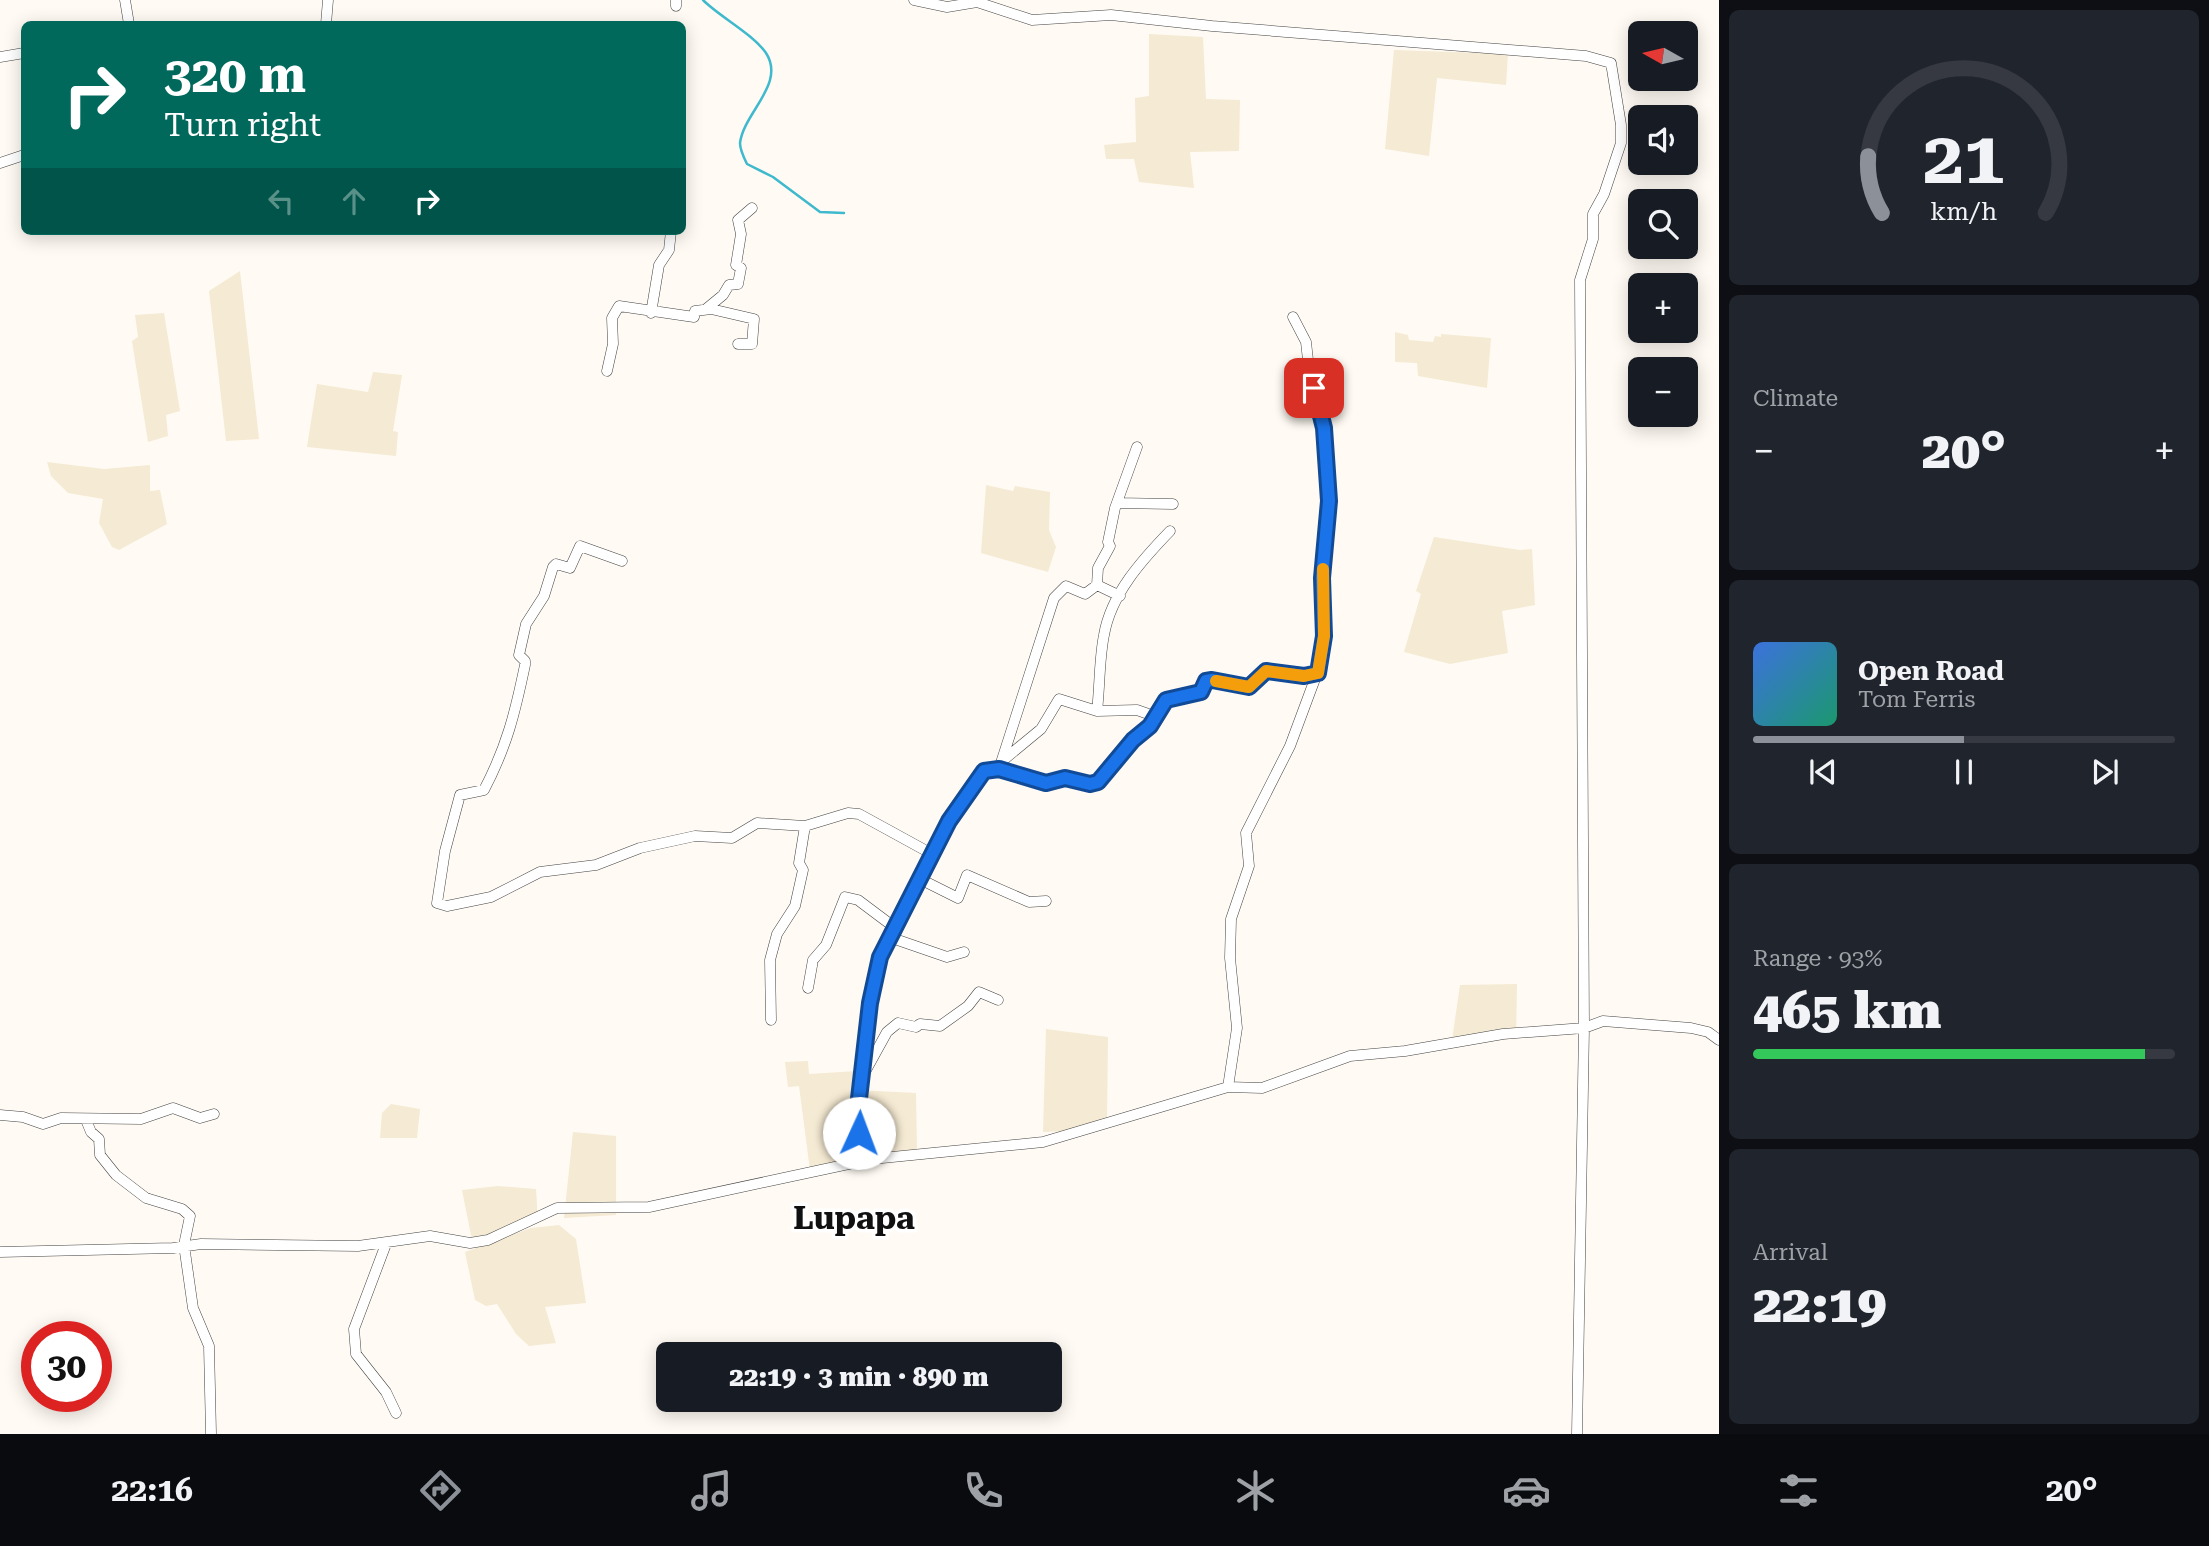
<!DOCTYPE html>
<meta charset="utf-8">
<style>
:root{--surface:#171b24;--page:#20242c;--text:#f1f3f6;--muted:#9ea1a6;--line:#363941;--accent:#8c9099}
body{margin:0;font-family:"Roboto Serif",serif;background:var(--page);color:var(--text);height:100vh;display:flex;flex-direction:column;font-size:26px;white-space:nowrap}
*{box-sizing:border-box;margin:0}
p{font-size:23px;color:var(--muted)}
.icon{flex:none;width:38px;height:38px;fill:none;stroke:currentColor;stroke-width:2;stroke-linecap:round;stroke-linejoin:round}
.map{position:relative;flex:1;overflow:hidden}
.panel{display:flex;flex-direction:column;gap:10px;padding:10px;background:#0d0f14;width:490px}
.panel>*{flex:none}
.banner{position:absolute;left:21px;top:21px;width:665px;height:214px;border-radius:10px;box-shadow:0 4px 18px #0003;background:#00695c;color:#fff;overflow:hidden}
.needle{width:46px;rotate:278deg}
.controls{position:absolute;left:1628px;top:21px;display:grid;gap:14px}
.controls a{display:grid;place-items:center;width:70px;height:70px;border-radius:10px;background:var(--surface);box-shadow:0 4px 18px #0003;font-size:35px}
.speed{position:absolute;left:21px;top:1321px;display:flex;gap:14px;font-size:35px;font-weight:700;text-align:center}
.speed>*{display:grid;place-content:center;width:91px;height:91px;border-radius:50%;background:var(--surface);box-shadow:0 4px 18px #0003;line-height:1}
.speed .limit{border:10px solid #d22;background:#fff;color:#111}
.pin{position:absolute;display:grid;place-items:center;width:60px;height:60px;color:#fff;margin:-30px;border-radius:14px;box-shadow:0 4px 10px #0006}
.me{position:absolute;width:77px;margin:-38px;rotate:2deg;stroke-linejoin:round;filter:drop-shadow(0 0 5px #0008)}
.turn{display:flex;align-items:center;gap:24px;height:147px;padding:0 28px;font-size:32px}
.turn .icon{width:91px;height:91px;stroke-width:2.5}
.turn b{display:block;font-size:49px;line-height:60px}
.lanes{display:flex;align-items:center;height:66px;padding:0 28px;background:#0003;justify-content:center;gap:35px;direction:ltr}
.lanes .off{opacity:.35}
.big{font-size:52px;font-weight:800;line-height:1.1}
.panel .widget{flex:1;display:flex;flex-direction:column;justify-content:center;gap:10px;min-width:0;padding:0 24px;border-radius:10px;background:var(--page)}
.panel .dial{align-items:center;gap:0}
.dial svg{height:182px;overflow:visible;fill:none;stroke:var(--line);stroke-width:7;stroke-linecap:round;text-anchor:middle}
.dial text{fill:var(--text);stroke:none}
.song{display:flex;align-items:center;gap:21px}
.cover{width:84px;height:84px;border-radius:10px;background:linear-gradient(135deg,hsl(220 70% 55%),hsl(160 70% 35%))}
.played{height:7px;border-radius:4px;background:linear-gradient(90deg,var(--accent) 50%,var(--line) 50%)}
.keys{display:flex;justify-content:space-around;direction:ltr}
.heat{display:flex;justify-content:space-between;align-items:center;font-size:38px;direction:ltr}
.charge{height:10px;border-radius:5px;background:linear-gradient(90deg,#34c759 93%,var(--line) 0)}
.trip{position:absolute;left:656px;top:1342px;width:406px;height:70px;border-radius:10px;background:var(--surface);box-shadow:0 4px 18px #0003;font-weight:800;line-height:70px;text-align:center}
.tab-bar{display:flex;height:112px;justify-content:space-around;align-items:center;background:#090b0e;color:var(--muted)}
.tab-bar .icon{width:49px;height:49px}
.tab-bar .selected{color:var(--accent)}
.tab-bar b{font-size:32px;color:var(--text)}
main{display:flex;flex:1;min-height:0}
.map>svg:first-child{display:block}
</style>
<main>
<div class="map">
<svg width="1719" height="1434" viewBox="0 0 1719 1434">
<rect width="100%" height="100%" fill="#fffaf3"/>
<path fill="#f5ead3" d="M1149 34 1203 37 1206 99 1240 100 1239 151 1190 152 1194 188 1139 182 1134 159H1106L1104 145 1136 142 1135 98 1149 96Z
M1394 50 1508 54 1506 85 1437 78 1429 156 1385 149Z
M240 271 259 439 226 441 209 291Z
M164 313 180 411 166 415 168 436 148 442 132 341 138 337 135 315Z
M1395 332 1408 335 1409 340 1433 342 1435 336 1441 337V334L1491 338 1487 388 1418 376 1417 363 1395 362Z
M373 372 402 375 393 431 398 432 396 456 307 447 317 384 368 392Z
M47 462 104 469 150 465V491L160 490 167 524 119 550 112 547 99 523 103 499 68 493 51 476Z
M986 485 1013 491 1015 486 1050 492 1049 530 1056 547 1048 572 981 553Z
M1434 537 1520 550 1532 549 1535 605 1502 611 1508 653 1450 664 1404 652 1421 594 1416 591Z
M1517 984 1516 1038 1451 1047 1460 985Z
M1046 1029 1108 1037 1107 1122 1068 1131 1043 1132Z
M808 1061 809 1074 857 1071 856 1090 916 1093 917 1152 810 1170 799 1086 788 1087 785 1062Z
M391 1104 420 1109 417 1138H380L382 1113Z
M573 1132 616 1136V1215L564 1218Z
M498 1186 536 1189 538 1222 472 1240 462 1190Z
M559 1225 576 1239 586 1303 545 1307 556 1343 529 1346 516 1334 497 1304 486 1306 475 1300 465 1252 531 1228Z"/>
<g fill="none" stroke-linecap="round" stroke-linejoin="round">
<path stroke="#3eb9cd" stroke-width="2.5" d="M703 0C720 17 753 34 766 53 786 84 744 112 740 143 740 150 744 158 747 164L773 177 820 212 844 213"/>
<defs>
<path id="minor" d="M125 0 129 24
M676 0V6
M914 0 947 7 977 2 1032 20 1111 15 1212 26 1586 56 1611 63 1621 125V143L1604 194 1593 214V239L1580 280 1584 1028 1577 1434
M326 24 328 0
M0 57 24 53
M0 163 24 155
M706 309 723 295 729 285 738 284 741 268 736 265 741 234 738 220 752 208
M651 313 659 265 669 250 671 231
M607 371 613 344 612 318 619 306 694 317 695 311 711 309 754 319 752 344H738
M1117 503 1173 504
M622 561 580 546 570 568 556 564 553 567 544 596 526 624 519 655 525 661V665C515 713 507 746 484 790L460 795 445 851 437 903 447 906 491 897 540 872 596 865 640 848 695 836 732 838 757 823 805 826
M1097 585 1098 568 1110 546 1108 542 1115 508 1137 447
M1097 711C1100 686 1099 660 1104 635 1111 594 1142 560 1170 531
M1001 762 1041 729 1059 699 1097 711 1137 710 1154 716
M999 769 1054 598 1066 586 1085 594 1097 585 1120 596
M920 879 958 898 967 875 1029 902 1046 901
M889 937 947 957 964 952
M808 988 813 960 826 945 845 897 858 900 894 927
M771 1020 770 960 777 934 795 906 803 870 799 863 805 826 848 813 859 814 932 854
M866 1070 887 1032 898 1023 916 1027 920 1024 940 1026 968 1006 979 992 998 1000
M1228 1087 1237 1028 1230 958 1231 919 1249 866 1246 833 1290 746 1322 660 1324 636 1323 578 1329 501 1324 428 1309 369 1306 342 1293 317
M0 1115 23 1117 43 1124 61 1118 141 1119 173 1108 200 1118 214 1114
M86 1120 91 1132 99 1139 100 1155 116 1175 146 1198 182 1209 190 1216 184 1245 193 1308 209 1346 211 1433
M863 1161 860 1157 857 1116 870 1003 880 957 949 821 984 771 999 769 1046 783 1065 778 1090 784 1098 782 1133 740 1150 725 1166 700 1202 691 1206 681 1212 680 1249 687 1266 672 1304 676 1318 673
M386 1244 354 1329 356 1354 386 1392 396 1413
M0 1252 173 1248 201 1244 358 1246 430 1236 470 1243 488 1240 557 1208 649 1207 872 1159 1043 1142 1228 1087 1262 1088 1350 1056 1405 1051 1503 1034 1584 1028 1603 1021 1691 1028 1708 1032 1719 1040"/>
</defs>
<use href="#minor" stroke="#434343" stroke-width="11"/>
<use href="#minor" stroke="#fff" stroke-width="10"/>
</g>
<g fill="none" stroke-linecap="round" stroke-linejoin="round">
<defs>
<path id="route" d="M859 1133 857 1116 870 1003 880 957 949 821 984 771 999 769 1046 783 1065 778 1090 784 1098 782 1133 740 1150 726 1166 700 1201 692 1206 681 1212 680 1249 687 1266 671 1304 676 1318 673 1324 636 1322 578 1329 501 1324 428 1314 388"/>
</defs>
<use href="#route" stroke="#114b97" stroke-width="18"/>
<use href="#route" stroke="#1a73e8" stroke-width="12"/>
<path stroke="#f59e0b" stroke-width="12" d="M1216 681 1249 687 1266 671 1304 676 1318 673 1324 636 1323 569"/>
</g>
<g text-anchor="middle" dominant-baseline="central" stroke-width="7" stroke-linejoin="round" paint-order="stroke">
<g font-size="32" font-weight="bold" fill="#101010" stroke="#fff">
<text x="854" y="1218">Lupapa</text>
</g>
</g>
</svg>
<div class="controls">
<a><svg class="needle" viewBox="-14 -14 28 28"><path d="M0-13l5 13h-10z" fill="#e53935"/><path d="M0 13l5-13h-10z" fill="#9ea1a6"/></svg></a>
<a><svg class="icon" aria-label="sound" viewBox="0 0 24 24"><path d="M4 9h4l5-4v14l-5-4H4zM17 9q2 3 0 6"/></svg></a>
<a><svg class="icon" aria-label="search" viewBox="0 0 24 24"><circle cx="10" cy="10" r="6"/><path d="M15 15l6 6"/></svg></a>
<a>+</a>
<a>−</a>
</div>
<div class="speed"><div class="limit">30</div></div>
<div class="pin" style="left:1314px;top:388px;background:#d93025"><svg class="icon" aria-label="arrive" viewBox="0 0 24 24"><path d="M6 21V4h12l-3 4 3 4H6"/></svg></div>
<svg class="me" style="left:859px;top:1133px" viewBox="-20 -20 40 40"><circle r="19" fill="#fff"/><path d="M0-13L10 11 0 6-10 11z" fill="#1a73e8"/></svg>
<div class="trip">22:19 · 3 min · 890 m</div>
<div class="banner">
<div class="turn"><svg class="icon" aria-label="right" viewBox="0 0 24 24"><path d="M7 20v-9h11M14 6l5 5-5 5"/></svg><div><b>320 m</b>Turn right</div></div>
<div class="lanes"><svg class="icon off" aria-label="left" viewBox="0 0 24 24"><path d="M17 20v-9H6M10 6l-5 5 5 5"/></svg><svg class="icon off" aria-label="ahead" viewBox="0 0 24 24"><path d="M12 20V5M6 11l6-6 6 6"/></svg><svg class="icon" aria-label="right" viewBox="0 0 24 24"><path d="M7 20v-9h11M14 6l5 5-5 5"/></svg></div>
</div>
</div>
<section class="panel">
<div class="widget dial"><svg viewBox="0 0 100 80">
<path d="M14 69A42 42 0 1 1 86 69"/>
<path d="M14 69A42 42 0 0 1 8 44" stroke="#8c9099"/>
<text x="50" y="56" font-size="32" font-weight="700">21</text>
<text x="50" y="72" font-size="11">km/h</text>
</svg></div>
<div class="widget"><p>Climate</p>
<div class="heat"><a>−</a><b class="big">20°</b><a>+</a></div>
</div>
<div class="widget">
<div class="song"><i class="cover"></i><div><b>Open Road</b><p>Tom Ferris</p></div></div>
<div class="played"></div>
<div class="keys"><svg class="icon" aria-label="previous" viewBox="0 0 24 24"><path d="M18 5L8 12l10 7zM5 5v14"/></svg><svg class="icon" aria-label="pause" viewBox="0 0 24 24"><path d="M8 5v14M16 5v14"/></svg><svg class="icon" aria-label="next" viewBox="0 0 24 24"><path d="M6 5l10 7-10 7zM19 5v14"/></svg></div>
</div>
<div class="widget"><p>Range · 93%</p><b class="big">465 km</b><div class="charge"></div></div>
<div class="widget"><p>Arrival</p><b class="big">22:19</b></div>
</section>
</main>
<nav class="tab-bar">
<b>22:16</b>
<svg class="icon selected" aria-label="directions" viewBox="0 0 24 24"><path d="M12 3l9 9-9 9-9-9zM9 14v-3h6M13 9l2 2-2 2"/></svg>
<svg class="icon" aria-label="music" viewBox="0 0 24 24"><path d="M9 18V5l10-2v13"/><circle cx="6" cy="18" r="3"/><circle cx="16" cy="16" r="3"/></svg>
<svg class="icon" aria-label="phone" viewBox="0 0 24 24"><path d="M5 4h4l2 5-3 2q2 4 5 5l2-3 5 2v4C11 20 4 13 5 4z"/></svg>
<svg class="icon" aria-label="climate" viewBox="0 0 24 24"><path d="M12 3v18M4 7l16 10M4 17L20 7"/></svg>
<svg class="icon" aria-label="car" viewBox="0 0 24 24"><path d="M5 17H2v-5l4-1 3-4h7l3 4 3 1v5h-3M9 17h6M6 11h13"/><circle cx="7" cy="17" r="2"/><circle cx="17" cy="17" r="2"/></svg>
<svg class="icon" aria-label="filters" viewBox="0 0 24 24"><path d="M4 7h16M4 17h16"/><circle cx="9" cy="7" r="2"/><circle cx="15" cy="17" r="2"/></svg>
<b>20°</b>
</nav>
